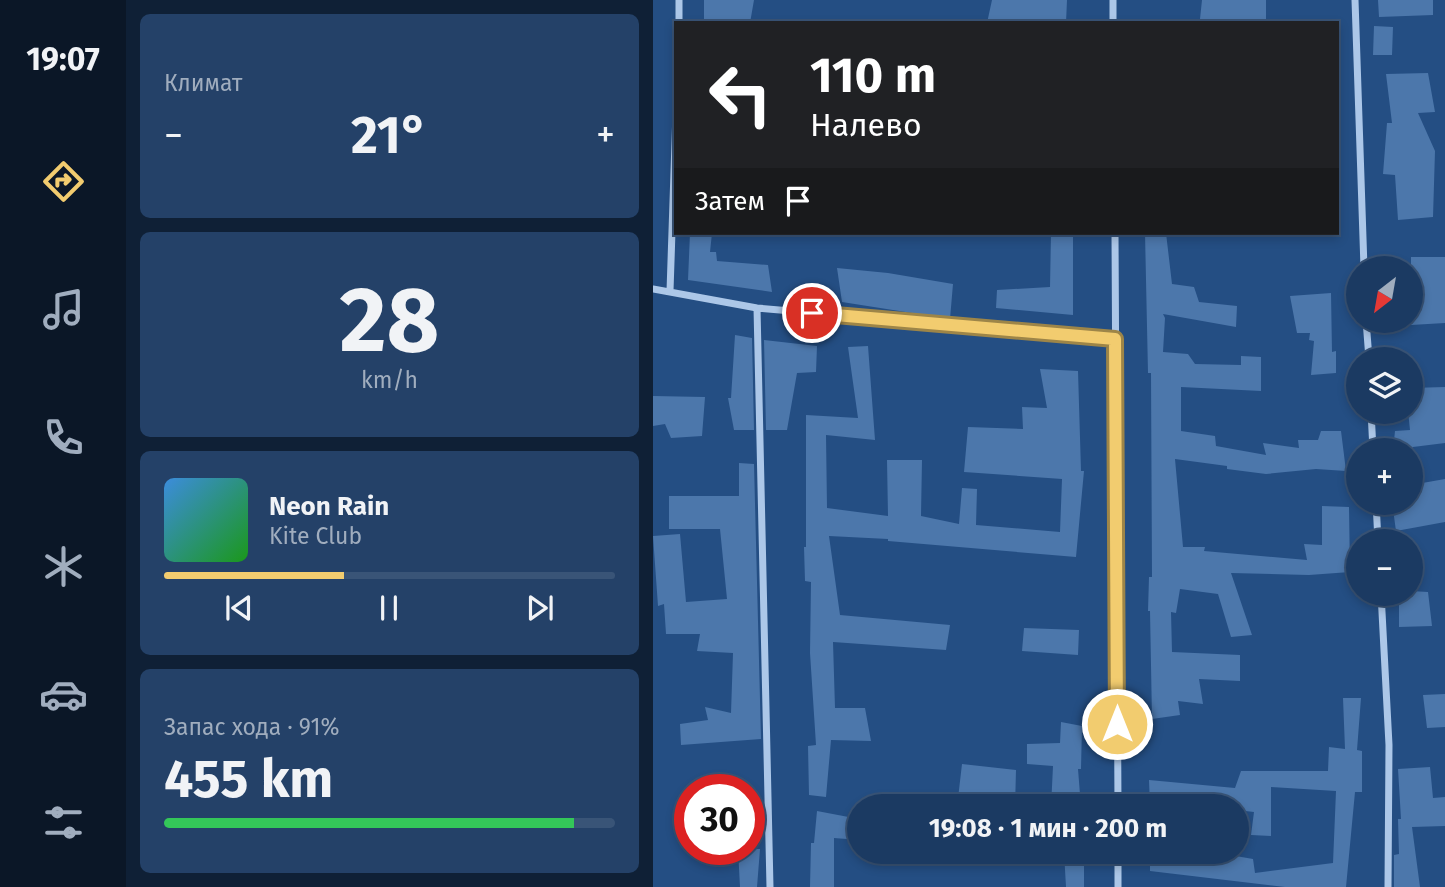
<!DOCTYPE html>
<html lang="ru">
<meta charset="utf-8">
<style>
:root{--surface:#1b3a62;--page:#244168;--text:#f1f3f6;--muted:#a0adbe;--line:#395477;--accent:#f2cc6f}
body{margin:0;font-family:"Fira Sans",sans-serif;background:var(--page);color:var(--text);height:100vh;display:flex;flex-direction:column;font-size:26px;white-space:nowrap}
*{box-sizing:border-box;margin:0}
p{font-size:23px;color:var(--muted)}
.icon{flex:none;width:38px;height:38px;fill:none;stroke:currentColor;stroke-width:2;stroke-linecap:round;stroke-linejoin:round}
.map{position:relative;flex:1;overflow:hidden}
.side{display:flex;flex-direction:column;gap:14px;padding:14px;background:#0f2036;width:527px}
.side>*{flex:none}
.top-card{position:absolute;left:21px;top:21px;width:665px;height:214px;border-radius:0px;box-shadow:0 4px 10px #0003,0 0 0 2px var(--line);background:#202124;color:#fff;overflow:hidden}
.needle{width:46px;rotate:211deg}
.tools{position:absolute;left:693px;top:256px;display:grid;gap:14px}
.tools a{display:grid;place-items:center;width:77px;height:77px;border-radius:50%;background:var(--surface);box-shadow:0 4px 10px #0003,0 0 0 2px var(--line);font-size:35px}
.speed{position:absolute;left:21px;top:774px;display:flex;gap:14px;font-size:35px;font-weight:700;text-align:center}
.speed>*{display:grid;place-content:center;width:91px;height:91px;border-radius:50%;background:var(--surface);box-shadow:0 4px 10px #0003,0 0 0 2px var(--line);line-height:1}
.speed .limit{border:10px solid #d22;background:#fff;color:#111}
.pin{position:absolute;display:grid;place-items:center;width:60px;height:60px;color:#fff;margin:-30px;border:4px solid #fff;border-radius:50%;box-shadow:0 2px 7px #0007}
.me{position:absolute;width:77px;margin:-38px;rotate:0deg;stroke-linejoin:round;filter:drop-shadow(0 0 5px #0008)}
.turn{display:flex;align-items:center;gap:24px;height:147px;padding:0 21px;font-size:32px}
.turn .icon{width:91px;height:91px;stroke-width:2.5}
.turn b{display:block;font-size:49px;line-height:60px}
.then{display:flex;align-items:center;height:66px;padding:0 21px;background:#0003;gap:14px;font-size:26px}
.big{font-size:52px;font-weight:700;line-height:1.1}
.side .card{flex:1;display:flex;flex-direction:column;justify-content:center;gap:10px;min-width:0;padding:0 24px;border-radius:10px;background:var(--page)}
.side .dial{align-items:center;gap:0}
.dial b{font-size:91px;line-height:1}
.song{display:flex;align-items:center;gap:21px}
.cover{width:84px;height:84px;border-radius:10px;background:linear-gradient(135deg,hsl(210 70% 55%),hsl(120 70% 35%))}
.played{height:7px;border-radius:4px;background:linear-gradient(90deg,var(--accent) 40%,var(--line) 40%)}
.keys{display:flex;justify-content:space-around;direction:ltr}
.heat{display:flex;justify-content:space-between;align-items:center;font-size:38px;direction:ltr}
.charge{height:10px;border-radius:5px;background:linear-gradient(90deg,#34c759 91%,var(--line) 0)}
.trip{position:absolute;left:194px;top:794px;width:402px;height:70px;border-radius:35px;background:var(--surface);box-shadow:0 4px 10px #0003,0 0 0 2px var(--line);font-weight:700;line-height:70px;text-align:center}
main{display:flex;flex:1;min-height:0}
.menu{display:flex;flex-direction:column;width:126px;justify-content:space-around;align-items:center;background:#0b1727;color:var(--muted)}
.menu .icon{width:49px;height:49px}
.menu .selected{color:var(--accent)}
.menu b{font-size:32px;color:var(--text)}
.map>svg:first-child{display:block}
</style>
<main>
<nav class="menu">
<b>19:07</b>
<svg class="icon selected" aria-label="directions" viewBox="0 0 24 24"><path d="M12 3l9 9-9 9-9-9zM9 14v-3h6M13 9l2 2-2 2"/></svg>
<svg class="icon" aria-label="music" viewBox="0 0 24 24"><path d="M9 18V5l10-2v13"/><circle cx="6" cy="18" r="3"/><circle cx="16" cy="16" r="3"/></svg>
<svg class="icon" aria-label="phone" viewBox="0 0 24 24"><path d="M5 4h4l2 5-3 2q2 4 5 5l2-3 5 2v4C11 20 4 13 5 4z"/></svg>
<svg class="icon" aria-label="climate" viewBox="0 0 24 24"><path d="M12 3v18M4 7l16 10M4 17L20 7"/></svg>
<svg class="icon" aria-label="car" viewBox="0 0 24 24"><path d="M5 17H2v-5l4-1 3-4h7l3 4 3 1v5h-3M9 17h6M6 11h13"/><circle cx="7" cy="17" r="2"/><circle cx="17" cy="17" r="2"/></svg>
<svg class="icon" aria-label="filters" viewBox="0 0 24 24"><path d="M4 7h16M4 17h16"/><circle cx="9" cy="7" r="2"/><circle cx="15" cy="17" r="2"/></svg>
</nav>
<section class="side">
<div class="card"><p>Климат</p>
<div class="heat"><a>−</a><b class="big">21°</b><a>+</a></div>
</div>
<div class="card dial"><b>28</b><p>km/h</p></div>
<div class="card">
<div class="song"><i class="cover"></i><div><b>Neon Rain</b><p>Kite Club</p></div></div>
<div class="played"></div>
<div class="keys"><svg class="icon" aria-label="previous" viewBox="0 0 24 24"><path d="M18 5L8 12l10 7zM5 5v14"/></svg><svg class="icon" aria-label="pause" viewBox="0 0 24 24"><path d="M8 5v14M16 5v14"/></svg><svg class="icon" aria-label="next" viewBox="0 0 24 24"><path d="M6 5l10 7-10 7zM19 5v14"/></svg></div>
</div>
<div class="card"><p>Запас хода · 91%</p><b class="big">455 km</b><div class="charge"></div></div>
</section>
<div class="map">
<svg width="793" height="887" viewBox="0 0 793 887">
<rect width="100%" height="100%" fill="#244e83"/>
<path fill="#4c77ab" d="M51 0H101L97 23H51Z
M339 0H414L413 23H334Z
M549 0H613V23L547 19Z
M725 0H780V15L726 17Z
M721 26 740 27 739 55H720Z
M775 73 782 112 765 113 782 151 780 217 745 220 742 175 730 174 734 123H739L733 74Z
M37 233H59L57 252H63L64 261 115 265 119 292 35 280Z
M398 233H420V315L343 308 344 290 397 287Z
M492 233H513L519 284 541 287 546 302 584 306 583 327 510 314 512 318 510 352 535 354 542 364 588 365V356L608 357V391L528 387V431L562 436 563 446 613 455 610 443 646 448 645 440H665L668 431H688L693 471 663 469 613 474 574 469V466L522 459 530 547H552L551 551 654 560 651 544 669 545V506L696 507 697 572 656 575 578 573 599 635 578 637 565 594 527 589 523 613 518 612 519 652 587 655V681L546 679 550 704 525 701 527 715 499 719 497 611H495L496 577H499L498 373H495Z
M758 257H792V323L758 325Z
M184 268 235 273 300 284 297 319 189 302Z
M678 293 679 352 683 351V373L658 375 661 341 656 340 657 333H644L637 296Z
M82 335 99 338 101 430H81L75 398H78Z
M111 340 164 346 163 372 144 373 134 430H113Z
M215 346 222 440 173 435 174 508 235 516 234 460H269L268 516 306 524 309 488 324 489 323 525 407 532 409 479 311 472 315 427 370 429 369 407 394 408 387 369 425 371 428 471H431L423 557 235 541V539L176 536 187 615 297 625 293 650 180 642 182 708H212L218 741 178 740 173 797 156 795 155 746 163 745 157 653 158 582 152 581 151 547H153V415L205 418 195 347Z
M792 387V443L760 447 759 450H740L742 431 757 430 755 411H758V388Z
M0 396 52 397 49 436 18 438 12 424 0 426Z
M86 463 101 464 108 739 28 745 27 724 55 720 52 707 78 713 80 653 44 651 47 634H13L11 604 5 606 0 536 27 534 33 602 74 599 67 529H16V496H86Z
M792 479V522L743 531 739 502H758V485Z
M758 591 775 592 779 626 746 627V593H758Z
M371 628 426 630 425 655 369 651Z
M792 694V727L774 728 770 695Z
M690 698H708L704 750 709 751V792H702L693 887H632L497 871V852H560L600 859 602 873 680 863 683 791 618 787V836L598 835 601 812 584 810V807H554L521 803 520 807H497L496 780 582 788 588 771H675L676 747 692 749Z
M408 722 429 726 428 769H425L428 807H398L400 766 374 764V744L407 743Z
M309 764 363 770 362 807H304Z
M777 767 780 798 792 797V826L759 827 767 887H741V855L746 854 745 819H748L745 769Z
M164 811 206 819V840L181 838V887H157L158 843H161Z
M85 849H107L104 887H87Z
M411 852H431V887H413Z"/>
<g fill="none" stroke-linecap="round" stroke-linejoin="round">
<path stroke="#acc7e8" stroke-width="7" d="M460 0V23
M702 0 711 268
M26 23V0
M462 233 465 807
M0 289 104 308 462 339
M17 291 23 112
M104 308 117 887
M713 320 716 359
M718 411 720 450
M723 502 725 541
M728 593 736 745 735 887
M465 852V887"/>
</g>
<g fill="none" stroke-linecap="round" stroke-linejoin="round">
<defs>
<path id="route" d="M159 313 462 339 464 724"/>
</defs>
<use href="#route" stroke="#9d8548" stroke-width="18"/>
<use href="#route" stroke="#f2cc6f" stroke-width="12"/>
</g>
</svg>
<div class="tools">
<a><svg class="needle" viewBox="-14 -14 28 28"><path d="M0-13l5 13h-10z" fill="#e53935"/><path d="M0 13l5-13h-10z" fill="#a0adbe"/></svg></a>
<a><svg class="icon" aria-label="layers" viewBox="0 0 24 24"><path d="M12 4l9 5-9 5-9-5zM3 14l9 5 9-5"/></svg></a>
<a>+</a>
<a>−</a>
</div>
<div class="speed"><div class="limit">30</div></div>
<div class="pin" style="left:159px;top:313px;background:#d93025"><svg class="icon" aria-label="arrive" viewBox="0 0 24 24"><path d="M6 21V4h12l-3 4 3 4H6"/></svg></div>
<svg class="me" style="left:464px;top:724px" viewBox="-20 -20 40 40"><circle r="17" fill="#f2cc6f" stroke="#fff" stroke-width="3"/><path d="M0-11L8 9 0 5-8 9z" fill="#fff"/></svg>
<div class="trip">19:08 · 1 мин · 200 m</div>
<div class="top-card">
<div class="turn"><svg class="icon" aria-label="left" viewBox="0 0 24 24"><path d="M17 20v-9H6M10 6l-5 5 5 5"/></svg><div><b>110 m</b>Налево</div></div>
<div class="then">Затем<svg class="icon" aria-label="arrive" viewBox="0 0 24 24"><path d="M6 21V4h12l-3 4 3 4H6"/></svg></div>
</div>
</div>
</main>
